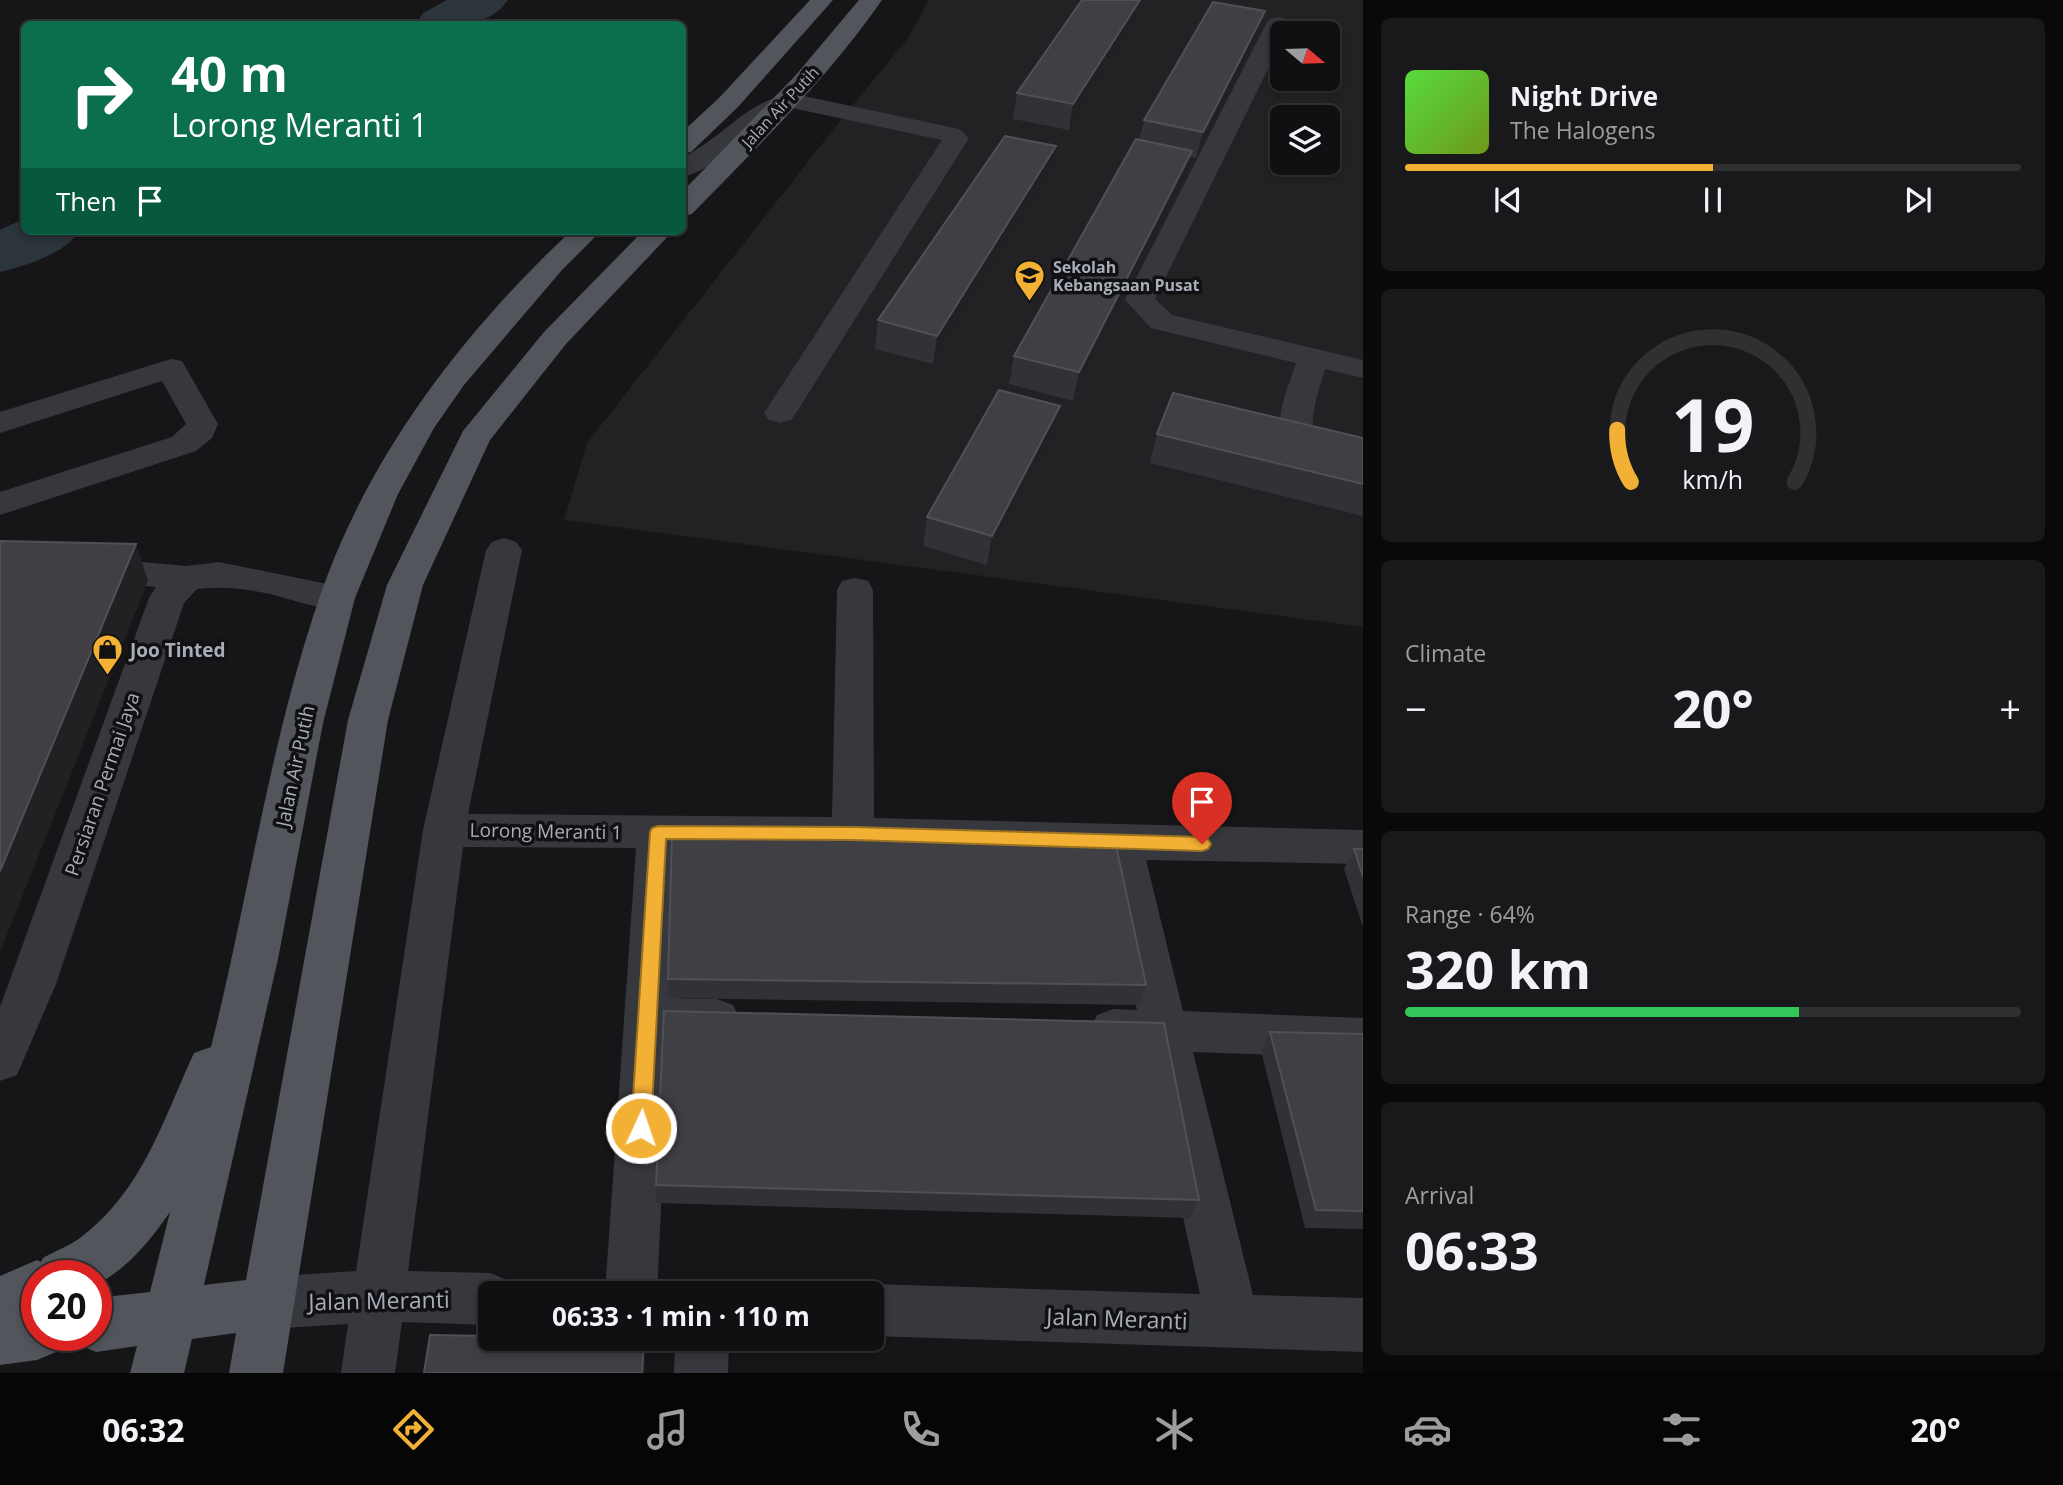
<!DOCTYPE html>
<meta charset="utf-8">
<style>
:root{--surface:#101012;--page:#19191b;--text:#f1f3f6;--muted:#9c9d9f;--line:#303032;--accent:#f2b134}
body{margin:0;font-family:"Open Sans",sans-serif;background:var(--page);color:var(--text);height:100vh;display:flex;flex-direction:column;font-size:26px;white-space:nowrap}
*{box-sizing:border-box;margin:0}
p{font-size:23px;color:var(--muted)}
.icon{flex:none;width:38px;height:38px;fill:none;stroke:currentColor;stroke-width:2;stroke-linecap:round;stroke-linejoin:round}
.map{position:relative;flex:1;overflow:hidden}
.panel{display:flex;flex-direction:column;gap:18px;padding:18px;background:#09090a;width:700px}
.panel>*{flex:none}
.top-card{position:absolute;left:21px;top:21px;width:665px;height:214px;border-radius:10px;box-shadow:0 4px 10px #0003,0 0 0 2px var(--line);background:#0b6e4f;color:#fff;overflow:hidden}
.needle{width:46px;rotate:109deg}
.tools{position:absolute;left:1270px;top:21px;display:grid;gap:14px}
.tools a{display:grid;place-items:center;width:70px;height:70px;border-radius:10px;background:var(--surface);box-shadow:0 4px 10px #0003,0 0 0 2px var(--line);font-size:35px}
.speed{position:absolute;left:21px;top:1260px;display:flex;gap:14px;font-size:35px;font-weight:700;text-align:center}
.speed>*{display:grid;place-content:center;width:91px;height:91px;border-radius:50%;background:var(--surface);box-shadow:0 4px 10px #0003,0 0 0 2px var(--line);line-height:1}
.speed .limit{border:10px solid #d22;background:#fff;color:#111}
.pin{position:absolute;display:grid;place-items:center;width:60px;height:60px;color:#fff;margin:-72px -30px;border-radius:50% 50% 50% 0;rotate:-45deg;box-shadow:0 0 7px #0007}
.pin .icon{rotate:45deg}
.me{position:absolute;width:77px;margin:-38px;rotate:3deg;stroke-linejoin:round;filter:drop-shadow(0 0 5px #0008)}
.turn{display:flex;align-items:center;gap:24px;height:147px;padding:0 35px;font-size:32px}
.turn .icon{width:91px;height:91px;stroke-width:2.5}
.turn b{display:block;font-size:49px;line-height:60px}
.then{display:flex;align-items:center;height:66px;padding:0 35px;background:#0003;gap:14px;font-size:26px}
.big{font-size:52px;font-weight:700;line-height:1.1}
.panel .tile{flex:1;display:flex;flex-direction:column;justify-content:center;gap:10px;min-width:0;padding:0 24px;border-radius:10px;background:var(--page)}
.panel .dial{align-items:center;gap:0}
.dial svg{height:182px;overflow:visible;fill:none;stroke:var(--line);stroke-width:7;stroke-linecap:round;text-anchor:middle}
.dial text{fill:var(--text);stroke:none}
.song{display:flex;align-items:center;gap:21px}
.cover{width:84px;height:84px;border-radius:10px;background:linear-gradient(135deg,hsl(110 70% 55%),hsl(80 70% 35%))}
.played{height:7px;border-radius:4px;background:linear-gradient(90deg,var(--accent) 50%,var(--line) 50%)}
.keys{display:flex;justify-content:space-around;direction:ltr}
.heat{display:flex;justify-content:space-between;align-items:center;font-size:38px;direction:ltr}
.charge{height:10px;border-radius:5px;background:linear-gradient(90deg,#34c759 64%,var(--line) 0)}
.trip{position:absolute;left:478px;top:1281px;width:406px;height:70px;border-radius:10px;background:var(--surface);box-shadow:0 4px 10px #0003,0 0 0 2px var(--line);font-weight:700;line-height:70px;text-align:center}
.menu{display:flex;height:112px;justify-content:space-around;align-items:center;background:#060607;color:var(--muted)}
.menu .icon{width:49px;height:49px}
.menu .on{color:var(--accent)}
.menu b{font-size:32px;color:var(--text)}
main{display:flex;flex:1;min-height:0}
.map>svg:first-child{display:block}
</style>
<main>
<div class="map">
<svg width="1363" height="1373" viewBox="0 0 1363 1373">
<rect width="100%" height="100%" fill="#161618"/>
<path fill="#222225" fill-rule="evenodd" d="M929 0H1363V627L564 520 587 443 847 112 908 38ZM1283 33H1328V79H1283ZM1283 117H1328V163H1283Z"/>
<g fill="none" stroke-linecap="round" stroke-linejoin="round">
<path fill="#2c353c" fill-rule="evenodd" d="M447 0H508C486 31 450 24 416 24L423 13Z
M24 219V231H80C63 255 27 265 0 272V230Z"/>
<path fill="#37383d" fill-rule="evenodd" d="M1278 17 1286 19 1290 24 1155 299 1172 315 1363 360V378L1325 369C1318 392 1309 417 1314 441L1363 453V473L1288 455C1269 427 1287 391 1296 363L1151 328 1125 300 1266 24 1270 19Z
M790 93 959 129 969 138 796 413 791 420 780 423 769 420 764 413 942 140 792 108C750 123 727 166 682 177V158C724 137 743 104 790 93Z
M171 359 182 361 218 424 212 438 196 451 0 515V492L172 437 186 424 162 381 0 433V412Z
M504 538 516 542 522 550 468 814 832 817 837 590 842 581 855 578 868 581 873 590 874 818 1363 830V864L1146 860 1183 1011 1363 1018V1058L1193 1052 1253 1295 1363 1298V1352L872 1336V1293H853L872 1284 1200 1294 1146 1050 1113 1049 1097 1043 1090 1029 1097 1015 1113 1009 1137 1010 1103 859 853 850 678 849 671 998 717 999 733 1005 740 1019 733 1033 717 1039 669 1038 657 1293H605L636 848 463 847 408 1271 490 1273 509 1281 514 1293H490V1325L402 1322 395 1373H341L348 1324 267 1329 248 1321 241 1303 248 1285 267 1277 356 1271 423 830 486 550 492 542Z
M0 549 186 566 219 562 337 586 350 589 355 598 350 607C326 613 298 601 274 595 248 589 223 586 197 589L184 603 56 984 17 1075 0 1081V1007L149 598 156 587 0 573Z
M675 1339H729L728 1373H674Z"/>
<path fill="#53555c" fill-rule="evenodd" d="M810 0H833L737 108 691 152 682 154V132L719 98Z
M859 0H882C828 78 758 146 692 214L682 216V192L795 76Z
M571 231H601L562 270 464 385 434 428 398 494 355 598 323 723 278 959 204 1285 246 1280 348 720 387 585 463 431 544 332 643 231H673L566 344 490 440 423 585 388 720 283 1373H229L236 1333 192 1339 184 1373H130L137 1346 96 1352 77 1344 74 1335H96V1298L150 1292 170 1212C150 1241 128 1268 96 1285V1276H37V1335H63L56 1352 37 1360 0 1365V1276L37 1260 41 1262 43 1258C55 1251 69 1246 80 1238 142 1192 163 1120 194 1053L211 1047C248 900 270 741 319 599 367 457 462 333 571 231Z"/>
</g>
<path fill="#323236" d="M1082 0H1143L1139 18 1069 130 1013 119 1017 93Z
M1265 11 1258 36 1196 158 1190 157 1185 178 1073 401 1009 384 1014 356 1139 140 1144 120Z
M1052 173 933 364 875 349 878 320Z
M1157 434 1363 438V516L1150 463Z
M1054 435 987 565 923 546 927 517Z
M1354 849H1363V927L1344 869Z
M668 979 1146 985 1139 1005 668 998Z
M1270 1032 1363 1034V1229L1305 1228 1261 1050Z
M656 1185 1199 1200 1190 1218 656 1203Z"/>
<path fill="#212124" d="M1140 0H1143L1139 18 1069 130 1073 104Z
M1265 11 1258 36 1196 158 1203 132Z
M1056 146 1052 173 933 364 937 336Z
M1192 151 1185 178 1073 401 1079 372Z
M1060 406 1054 435 987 565 992 536Z
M136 544 148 581 0 952V871Z
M644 1341 645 1373H642Z"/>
<path fill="#3f3f44" stroke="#4f5156" stroke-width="2" d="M1082 0H1140L1073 104 1017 93Z
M1213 2 1265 11 1203 132 1144 120Z
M1005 136 1056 146 937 336 878 320Z
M1136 139 1192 151 1079 372 1014 356Z
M999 390 1060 406 992 536 927 517Z
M1173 393 1363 438V484L1157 434Z
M0 541 136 544 0 871Z
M672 835 1115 841 1146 985 668 979Z
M1354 849H1363V877Z
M664 1011 1164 1023 1199 1200 656 1185Z
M1270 1032 1363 1034V1211L1316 1210Z
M430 1335 490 1336V1339H569L644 1341 642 1373H424Z"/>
<path fill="#f2b134" stroke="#9d7322" stroke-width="2" d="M658 826 853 827 1202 837 1208 839 1211 844 1208 849 1202 851 853 840 666 839 651 1128 648 1134 641 1137 634 1134 631 1128 650 832 652 828Z"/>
<defs>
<symbol id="school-pin" viewBox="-11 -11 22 30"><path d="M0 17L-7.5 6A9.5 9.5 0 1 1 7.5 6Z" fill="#f2b134" stroke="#111113"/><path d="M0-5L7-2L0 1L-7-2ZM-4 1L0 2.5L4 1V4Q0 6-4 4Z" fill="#111"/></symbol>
<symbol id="shop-pin" viewBox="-11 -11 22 30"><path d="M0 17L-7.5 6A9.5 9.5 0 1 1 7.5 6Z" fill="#f2b134" stroke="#111113"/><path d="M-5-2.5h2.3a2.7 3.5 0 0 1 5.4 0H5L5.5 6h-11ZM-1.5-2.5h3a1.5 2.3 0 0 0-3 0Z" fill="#111"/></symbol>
</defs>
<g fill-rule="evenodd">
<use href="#school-pin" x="1012" y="258" width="35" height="47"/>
<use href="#shop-pin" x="90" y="632" width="35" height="47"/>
</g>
<g text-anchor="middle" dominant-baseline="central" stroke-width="7" stroke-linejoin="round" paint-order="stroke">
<g font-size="16" fill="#a8adb8" stroke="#111113">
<text transform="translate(780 107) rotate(-47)">Jalan Air Putih</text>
</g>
<g font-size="16" font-weight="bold" fill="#a8adb8" stroke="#111113" text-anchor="start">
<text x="1053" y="267">Sekolah<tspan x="1053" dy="18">Kebangsaan Pusat</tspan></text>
</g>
<g font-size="19" font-weight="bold" fill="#a8adb8" stroke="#111113" text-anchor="start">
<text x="130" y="650">Joo Tinted</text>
</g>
<g font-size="19" fill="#a8adb8" stroke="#111113">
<text transform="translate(295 766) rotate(-78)">Jalan Air Putih</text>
<text transform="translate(102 784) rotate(-71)">Persiaran Permai Jaya</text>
<text transform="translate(546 831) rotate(1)">Lorong Meranti 1</text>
</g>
<g font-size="23" fill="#a8adb8" stroke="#111113">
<text transform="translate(379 1300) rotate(-1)">Jalan Meranti</text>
<text transform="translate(1117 1318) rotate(2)">Jalan Meranti</text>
</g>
</g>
</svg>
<div class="tools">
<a><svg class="needle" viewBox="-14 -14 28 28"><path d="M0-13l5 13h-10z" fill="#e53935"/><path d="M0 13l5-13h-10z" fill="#9c9d9f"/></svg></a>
<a><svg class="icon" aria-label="layers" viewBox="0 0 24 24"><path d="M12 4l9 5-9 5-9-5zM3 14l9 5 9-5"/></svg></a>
</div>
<div class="speed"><div class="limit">20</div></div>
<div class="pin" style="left:1202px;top:844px;background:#d93025"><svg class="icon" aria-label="arrive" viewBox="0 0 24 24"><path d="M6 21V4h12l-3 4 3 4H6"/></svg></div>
<svg class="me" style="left:641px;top:1128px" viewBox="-20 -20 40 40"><circle r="17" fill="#f2b134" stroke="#fff" stroke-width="3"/><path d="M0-11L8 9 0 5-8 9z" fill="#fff"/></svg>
<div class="trip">06:33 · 1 min · 110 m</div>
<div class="top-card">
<div class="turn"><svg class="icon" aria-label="right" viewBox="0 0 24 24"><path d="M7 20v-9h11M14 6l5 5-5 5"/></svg><div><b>40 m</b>Lorong Meranti 1</div></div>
<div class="then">Then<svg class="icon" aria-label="arrive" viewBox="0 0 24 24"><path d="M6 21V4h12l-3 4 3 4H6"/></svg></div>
</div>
</div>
<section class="panel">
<div class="tile">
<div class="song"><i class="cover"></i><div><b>Night Drive</b><p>The Halogens</p></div></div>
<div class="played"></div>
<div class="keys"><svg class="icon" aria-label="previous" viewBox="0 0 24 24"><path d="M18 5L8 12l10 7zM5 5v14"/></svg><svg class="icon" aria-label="pause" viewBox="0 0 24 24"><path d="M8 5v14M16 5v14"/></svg><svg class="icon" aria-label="next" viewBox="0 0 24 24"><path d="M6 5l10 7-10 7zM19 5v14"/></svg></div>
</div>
<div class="tile dial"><svg viewBox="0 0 100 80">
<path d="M14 69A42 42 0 1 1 86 69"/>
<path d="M14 69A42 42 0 0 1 8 46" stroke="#f2b134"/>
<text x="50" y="56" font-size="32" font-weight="700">19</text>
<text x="50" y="72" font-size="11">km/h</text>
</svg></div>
<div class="tile"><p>Climate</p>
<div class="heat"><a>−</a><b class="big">20°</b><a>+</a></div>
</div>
<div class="tile"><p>Range · 64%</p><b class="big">320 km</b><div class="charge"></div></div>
<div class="tile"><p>Arrival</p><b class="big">06:33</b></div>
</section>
</main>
<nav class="menu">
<b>06:32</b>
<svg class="icon on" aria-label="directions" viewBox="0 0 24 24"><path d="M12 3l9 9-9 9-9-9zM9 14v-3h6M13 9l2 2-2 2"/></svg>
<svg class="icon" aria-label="music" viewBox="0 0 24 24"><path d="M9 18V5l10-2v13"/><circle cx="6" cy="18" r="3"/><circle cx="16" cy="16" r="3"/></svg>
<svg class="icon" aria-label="phone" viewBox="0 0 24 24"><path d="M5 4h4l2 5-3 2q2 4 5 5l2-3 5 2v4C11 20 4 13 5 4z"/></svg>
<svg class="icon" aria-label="climate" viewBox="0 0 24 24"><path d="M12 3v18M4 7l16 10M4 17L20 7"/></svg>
<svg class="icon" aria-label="car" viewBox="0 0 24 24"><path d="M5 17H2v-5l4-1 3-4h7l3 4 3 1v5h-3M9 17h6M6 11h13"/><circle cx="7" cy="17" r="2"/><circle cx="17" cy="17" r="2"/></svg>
<svg class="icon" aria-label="filters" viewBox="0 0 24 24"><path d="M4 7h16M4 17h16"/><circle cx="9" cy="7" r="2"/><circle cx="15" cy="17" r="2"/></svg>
<b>20°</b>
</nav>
